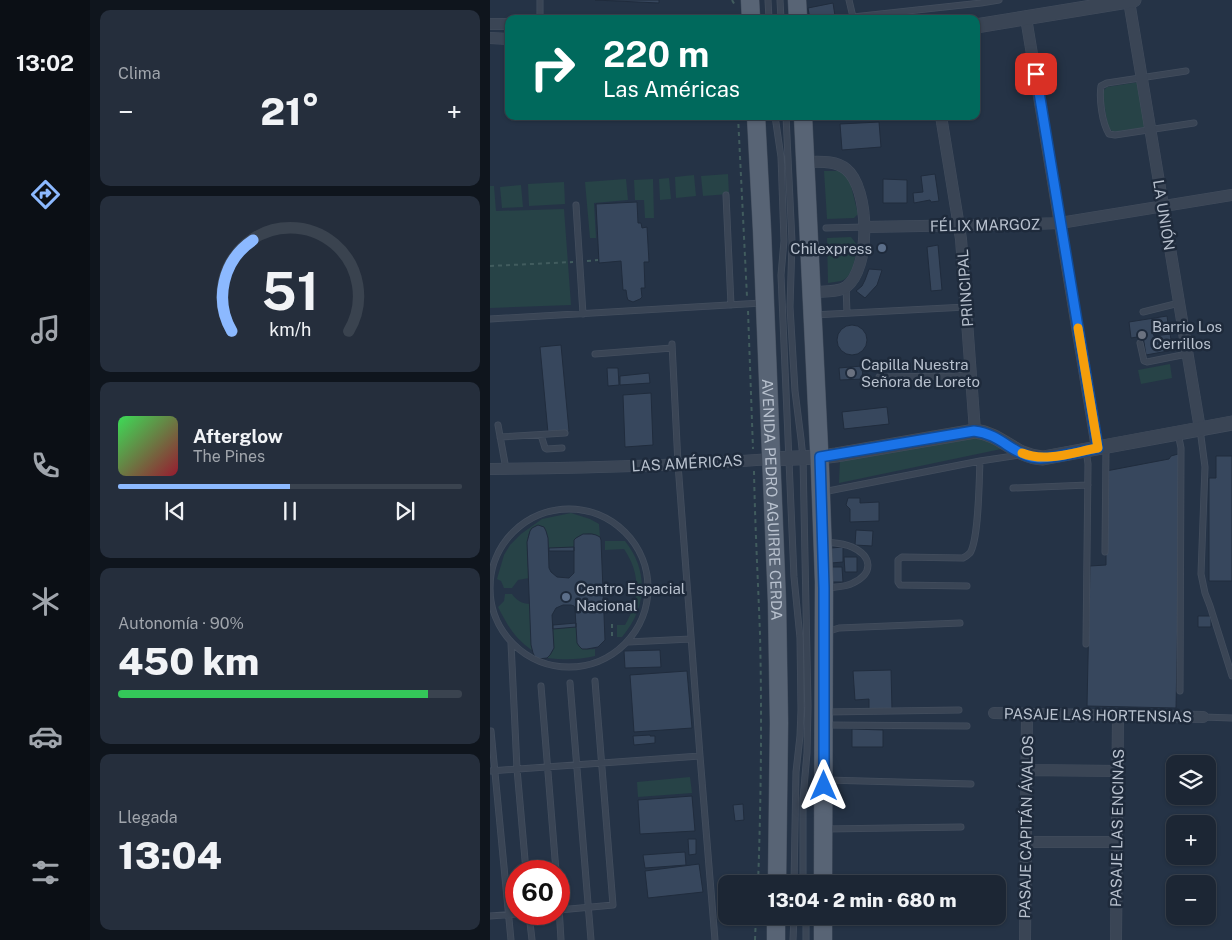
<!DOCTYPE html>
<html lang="es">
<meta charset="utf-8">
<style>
:root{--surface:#1c2634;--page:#252e3c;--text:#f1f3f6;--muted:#a0a5ac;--line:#3a434f;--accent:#8cb9ff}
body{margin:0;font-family:"Public Sans",sans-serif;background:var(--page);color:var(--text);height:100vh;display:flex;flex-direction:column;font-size:19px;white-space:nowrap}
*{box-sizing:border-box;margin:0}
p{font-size:16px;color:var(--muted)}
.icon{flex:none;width:28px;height:28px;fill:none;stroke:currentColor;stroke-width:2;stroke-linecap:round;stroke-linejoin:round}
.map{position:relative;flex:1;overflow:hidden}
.drawer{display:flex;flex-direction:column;gap:10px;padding:10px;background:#0f151d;width:400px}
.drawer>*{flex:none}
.top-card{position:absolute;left:15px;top:15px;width:475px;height:105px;border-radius:10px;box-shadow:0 1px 4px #0004,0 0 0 1px var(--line);background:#00695c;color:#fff;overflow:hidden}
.controls{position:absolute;left:676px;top:755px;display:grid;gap:10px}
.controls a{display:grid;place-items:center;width:50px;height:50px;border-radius:10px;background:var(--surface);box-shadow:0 1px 4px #0004,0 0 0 1px var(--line);font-size:25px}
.speed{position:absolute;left:15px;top:860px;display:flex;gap:10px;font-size:25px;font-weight:700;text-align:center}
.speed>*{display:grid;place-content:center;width:65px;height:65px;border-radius:50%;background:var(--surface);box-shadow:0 1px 4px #0004,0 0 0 1px var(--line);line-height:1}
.speed .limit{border:8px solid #d22;background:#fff;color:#111}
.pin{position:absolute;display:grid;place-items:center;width:42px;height:42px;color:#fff;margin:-21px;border-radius:10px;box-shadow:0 2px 8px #0006}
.me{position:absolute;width:55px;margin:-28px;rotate:0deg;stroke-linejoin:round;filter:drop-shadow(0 0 4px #0008)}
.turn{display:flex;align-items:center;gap:18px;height:105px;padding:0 15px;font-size:22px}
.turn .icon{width:65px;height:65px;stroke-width:2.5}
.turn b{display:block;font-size:35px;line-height:42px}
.big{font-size:38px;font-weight:800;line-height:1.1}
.drawer .tile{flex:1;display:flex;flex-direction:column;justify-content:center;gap:8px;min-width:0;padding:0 18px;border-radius:10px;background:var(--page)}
.drawer .dial{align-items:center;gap:0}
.dial svg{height:130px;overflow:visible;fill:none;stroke:var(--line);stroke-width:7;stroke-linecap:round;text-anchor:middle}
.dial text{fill:var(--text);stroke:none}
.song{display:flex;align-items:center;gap:15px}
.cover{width:60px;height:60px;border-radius:8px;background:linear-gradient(135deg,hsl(130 70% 55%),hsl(350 70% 35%))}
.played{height:5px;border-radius:2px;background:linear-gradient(90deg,var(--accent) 50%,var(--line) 50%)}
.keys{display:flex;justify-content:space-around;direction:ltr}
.heat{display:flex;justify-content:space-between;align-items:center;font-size:28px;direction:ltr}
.charge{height:8px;border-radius:4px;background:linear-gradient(90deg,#34c759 90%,var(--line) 0)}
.trip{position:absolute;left:228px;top:875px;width:288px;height:50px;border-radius:10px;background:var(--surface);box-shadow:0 1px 4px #0004,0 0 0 1px var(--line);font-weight:800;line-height:50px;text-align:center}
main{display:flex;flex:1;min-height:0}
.menu{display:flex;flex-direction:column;width:90px;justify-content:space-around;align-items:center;background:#0b0f15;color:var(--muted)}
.menu .icon{width:35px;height:35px}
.menu .active{color:var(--accent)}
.menu b{font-size:22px;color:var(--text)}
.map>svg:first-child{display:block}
</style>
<main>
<nav class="menu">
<b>13:02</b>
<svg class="icon active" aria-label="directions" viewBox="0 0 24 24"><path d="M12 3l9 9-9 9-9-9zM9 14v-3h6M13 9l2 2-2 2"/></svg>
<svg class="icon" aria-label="music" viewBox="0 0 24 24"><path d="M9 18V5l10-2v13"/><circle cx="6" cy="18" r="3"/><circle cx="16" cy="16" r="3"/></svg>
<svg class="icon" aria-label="phone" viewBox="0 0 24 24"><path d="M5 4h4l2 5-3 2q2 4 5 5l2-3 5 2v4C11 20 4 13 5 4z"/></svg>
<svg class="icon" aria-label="climate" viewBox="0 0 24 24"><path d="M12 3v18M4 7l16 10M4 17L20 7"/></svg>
<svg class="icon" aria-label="car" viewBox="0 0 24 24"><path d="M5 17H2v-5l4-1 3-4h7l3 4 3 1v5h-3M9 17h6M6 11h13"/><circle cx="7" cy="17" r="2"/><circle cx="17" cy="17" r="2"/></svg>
<svg class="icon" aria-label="filters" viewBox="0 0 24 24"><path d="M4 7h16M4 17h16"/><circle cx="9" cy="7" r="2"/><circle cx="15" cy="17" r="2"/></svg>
</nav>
<section class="drawer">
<div class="tile"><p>Clima</p>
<div class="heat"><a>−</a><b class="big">21°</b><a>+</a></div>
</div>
<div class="tile dial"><svg viewBox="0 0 100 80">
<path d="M14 69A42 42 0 1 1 86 69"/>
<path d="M14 69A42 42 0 0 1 27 13" stroke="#8cb9ff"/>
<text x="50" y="56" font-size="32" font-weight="700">51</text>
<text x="50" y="72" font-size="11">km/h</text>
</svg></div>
<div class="tile">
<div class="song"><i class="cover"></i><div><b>Afterglow</b><p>The Pines</p></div></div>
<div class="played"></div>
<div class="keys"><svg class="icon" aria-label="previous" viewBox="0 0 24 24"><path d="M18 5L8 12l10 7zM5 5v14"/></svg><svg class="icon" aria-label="pause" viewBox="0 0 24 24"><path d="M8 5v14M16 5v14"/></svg><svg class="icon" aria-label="next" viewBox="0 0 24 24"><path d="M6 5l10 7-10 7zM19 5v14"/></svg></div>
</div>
<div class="tile"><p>Autonomía · 90%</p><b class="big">450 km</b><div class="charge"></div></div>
<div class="tile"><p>Llegada</p><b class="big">13:04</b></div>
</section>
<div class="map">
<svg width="742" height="940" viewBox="0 0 742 940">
<rect width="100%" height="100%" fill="#253346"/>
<path fill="#274347" d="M649 82 656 127 623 132 618 127 612 92 617 87Z
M334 171H350L359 178 368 214 364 218 337 219Z
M238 174 239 194 213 196 211 176Z
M204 175 206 196 186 198 185 177Z
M179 178 181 199 170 200 169 179Z
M136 179 138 200 104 203 106 238H100L95 182Z
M163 179 164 218H155L154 200H145L144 180Z
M74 182 75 204 39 206 38 184Z
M31 185 33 207 12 208 10 187Z
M0 186H4L6 211 74 209 81 305 0 308Z
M361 237 367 245C365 257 364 277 351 281 347 282 342 282 338 283L337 238Z
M680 364 682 378 651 384 648 370Z
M481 435 516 448 349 483 350 458Z
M81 513 100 519 109 524 110 537C101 531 91 533 84 540V547L59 548C58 543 58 537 56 532 52 522 42 525 39 533 35 545 38 565 39 578L28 580 22 588H14L11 581 7 579 14 555 20 545 31 534 52 519Z
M115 541H135C159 571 157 608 132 637H127V625H135C150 599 151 574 134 549L115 550Z
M15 594H22C26 600 32 604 40 604L41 645 43 651C24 638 18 626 8 607L14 601Z
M86 627C87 643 86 651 105 649V656C88 660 74 660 57 658 66 651 63 640 63 629Z
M200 777 202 793 148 797 147 782Z"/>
<path fill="#37475d" stroke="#202c3d" d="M105 0H169V3Z
M343 3 345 16 328 19H320L318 8Z
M389 122 391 147 352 150 350 124Z
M445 174 449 201 441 202 440 200 424 203 423 193 433 192 431 176Z
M393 179 417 180V203H393Z
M147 202 148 223H151L152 228 157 227 159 262H154L155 288H151L152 297 150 299 143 302 138 300 137 297 136 290H133L131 261 109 263 106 204Z
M448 245 452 290 441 291 437 247Z
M379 269 392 270 387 285 375 298 366 291 372 286 375 280Z
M677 316 679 330 663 333 664 336 680 334 683 350 656 355 653 336 641 338 639 322Z
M347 340a15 15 0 1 1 30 0a15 15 0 1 1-30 0Z
M71 345 79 431 58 433 50 347Z
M372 366 373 379 350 380 349 368Z
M117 368H128L129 385 118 386Z
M159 373 160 383 130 385V376Z
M161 393 163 445 135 447 133 395Z
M397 407 399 424 354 429 352 412Z
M688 454 691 460 686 708 597 706 600 566 616 565V471L679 459 681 456Z
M726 456H742V581H719V478H726Z
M358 498H370V503L389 502V521L360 522V509L356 505Z
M48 525 54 527 56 531 58 538 59 568 61 572 67 577 79 578 84 573V540L86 538 93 534H102L106 535 110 537 111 540 115 640 108 647 97 649H92L89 646 87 643 85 609 84 606 81 605H73L66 608 62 615 64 648 60 655 57 658 48 659 45 657 43 653 41 645 37 542 40 531 42 528Z
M366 530 383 531 382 546 365 545Z
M84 547V551H59V548Z
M353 547V562L341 563V548Z
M354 557H367V572H355Z
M340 567H352L353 582H341Z
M708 616H721V627H708Z
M86 623V627L63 629V625Z
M170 650 171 667 135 668 134 651Z
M401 670 402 710 379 711V699L365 700 363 671Z
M197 671 202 728 144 732 140 675Z
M362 729 393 730V747H362Z
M160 735V736H165V743L144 745 143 736Z
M202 796 205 831 150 834 148 800Z
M253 804 254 820 245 821 243 805Z
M198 839H206V854L199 855Z
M195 852 196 865 155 868 153 855Z
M209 864 213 892 158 898 155 871Z"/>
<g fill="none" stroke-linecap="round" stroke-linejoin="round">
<defs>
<path id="service" d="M278 0 279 19
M290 0 291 19
M363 17 491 3 509 0
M50 19V0
M357 19 363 17 359 0
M696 71 617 83 611 86C609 99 612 123 619 134L625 135 704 123
M285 116 291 157 294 241 291 275 304 577 310 638 311 710 310 736 306 772 304 884
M296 116 302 242 300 307 305 391 311 439 313 458 318 706 317 753 313 799V884
M236 195 241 305
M86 205 93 314
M336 228 375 227
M356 287 357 313
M653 312 689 303
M323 315 476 307
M0 319 272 303
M650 343 654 361 657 362 697 354
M182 344 188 464 210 756 225 940
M105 354 182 348
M389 377 465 376 481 374
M8 425 16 469
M710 429 715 467 711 574 715 593 720 606 742 676
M688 433 691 448 690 691
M51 435 55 448 57 449 72 448
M10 437 75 433
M596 450 598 464 596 644
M523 488 598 485
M333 492 490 461 530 455
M0 588a79 79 0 1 1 158 0a79 79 0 1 1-158 0Z
M335 542C344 543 353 543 362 547 382 556 384 573 363 583 356 587 345 587 336 588
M615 552 616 447
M477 586 410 585 408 582V560L412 557 473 558C475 557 479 554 480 553 489 539 489 480 490 461
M336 632 349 628 470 623
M138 642 201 639
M21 643 27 769 36 871
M80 683 101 940
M51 686 66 871
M336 712 469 710
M713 717 742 718
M336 725 477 726
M1 731 21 940
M0 771 210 756
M336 780 481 784
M336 829 471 827
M69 907 71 940
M69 910 123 905 105 681
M39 914 42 940
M0 916 26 914
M316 916V940
M303 940 304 916"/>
<path id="minor" d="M639 1 710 429
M536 18 607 448
M0 24H19
M0 38 19 39
M451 116 471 239 485 431
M315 162C329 162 345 160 356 169 380 188 381 269 356 287 347 293 332 291 322 292
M375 227 542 224 570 223 742 195
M0 469C94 468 188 466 281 459
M504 713 713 717
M536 770 628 771
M535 842H627
M535 940 537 713
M626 940 628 715"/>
<path id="tertiary" d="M486 26 644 0
M281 459 330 457 346 455 485 431C512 434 525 457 553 458L742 423"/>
<g id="primary">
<path d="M260 0 261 19"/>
<path d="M307 0 308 19"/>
<path id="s1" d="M266 116 272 230 287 602 289 723 287 884"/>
<path d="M313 116 330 469 334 582 333 884"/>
<path d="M286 940V916"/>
<path d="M333 940V916"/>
</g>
</defs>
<use href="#service" stroke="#434e5e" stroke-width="7"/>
<use href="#minor" stroke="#434e5e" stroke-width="12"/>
<use href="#tertiary" stroke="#434e5e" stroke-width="15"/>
<use href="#primary" stroke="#434e5e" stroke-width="19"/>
<path stroke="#415c5e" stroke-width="2" stroke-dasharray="4 4" stroke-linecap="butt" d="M242 0 246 7
M248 116 257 297
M97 261 108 260
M0 266 83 262
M258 311 263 449
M264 471C265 526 268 580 270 634 272 717 271 801 268 884
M122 624V638
M265 940 266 916"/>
<use href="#service" stroke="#3a4555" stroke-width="5.5"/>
<use href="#minor" stroke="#3a4555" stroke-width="11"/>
<use href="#tertiary" stroke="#3a4555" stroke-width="14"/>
<use href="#primary" stroke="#586475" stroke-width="18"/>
</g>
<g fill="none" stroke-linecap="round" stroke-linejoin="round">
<defs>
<path id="route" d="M334 786V588L330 457 484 431C510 434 519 451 541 457 557 461 591 451 608 448L546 74"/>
</defs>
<use href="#route" stroke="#114b97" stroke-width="12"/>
<use href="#route" stroke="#1a73e8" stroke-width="9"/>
<path stroke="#f59e0b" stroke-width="9" d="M532 453C555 463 584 452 608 448L588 328"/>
</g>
<g fill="#5c6f8a" stroke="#1e2a3b" stroke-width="2">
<circle cx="392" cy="248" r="5"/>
<circle cx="76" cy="597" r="5"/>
</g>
<g fill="#6b7280" stroke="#1e2a3b" stroke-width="2">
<circle cx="652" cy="335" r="5"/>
<circle cx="361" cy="373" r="5"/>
</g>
<g text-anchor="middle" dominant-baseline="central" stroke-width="5" stroke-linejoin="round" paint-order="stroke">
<g font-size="15" fill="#b8c1ce" stroke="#1e2a3b">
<text transform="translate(674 215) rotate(81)">LA UNIÓN</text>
<text transform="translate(495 225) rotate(-1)">FÉLIX MARGOZ</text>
<text transform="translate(475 288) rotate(-94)">PRINCIPAL</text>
<text transform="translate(197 463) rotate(-3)">LAS AMÉRICAS</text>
<text stroke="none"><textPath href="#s1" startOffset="384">AVENIDA PEDRO AGUIRRE CERDA</textPath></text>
<text transform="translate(608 715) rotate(1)">PASAJE LAS HORTENSIAS</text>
<text transform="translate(536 827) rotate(-89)">PASAJE CAPITÁN ÁVALOS</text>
<text transform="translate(627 828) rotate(-89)">PASAJE LAS ENCINAS</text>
</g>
<g font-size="15" fill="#b8c1ce" stroke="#1e2a3b" text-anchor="start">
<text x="382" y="248" text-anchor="end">Chilexpress</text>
<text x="662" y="326">Barrio Los<tspan x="662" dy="17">Cerrillos</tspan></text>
<text x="371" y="364">Capilla Nuestra<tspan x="371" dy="17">Señora de Loreto</tspan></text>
<text x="86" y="588">Centro Espacial<tspan x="86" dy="17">Nacional</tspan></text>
</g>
</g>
</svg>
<div class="controls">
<a><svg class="icon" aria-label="layers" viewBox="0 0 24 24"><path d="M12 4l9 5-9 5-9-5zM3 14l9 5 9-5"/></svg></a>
<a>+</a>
<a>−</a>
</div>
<div class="speed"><div class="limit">60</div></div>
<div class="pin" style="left:546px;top:74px;background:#d93025"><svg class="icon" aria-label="arrive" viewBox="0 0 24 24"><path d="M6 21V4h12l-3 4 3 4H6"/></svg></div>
<svg class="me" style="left:334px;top:786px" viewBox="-20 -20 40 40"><path d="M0-17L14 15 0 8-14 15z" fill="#1a73e8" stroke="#fff" stroke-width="4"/></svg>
<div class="trip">13:04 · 2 min · 680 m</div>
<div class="top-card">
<div class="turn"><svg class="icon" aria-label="right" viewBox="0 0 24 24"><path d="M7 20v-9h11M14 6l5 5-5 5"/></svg><div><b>220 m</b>Las Américas</div></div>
</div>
</div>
</main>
